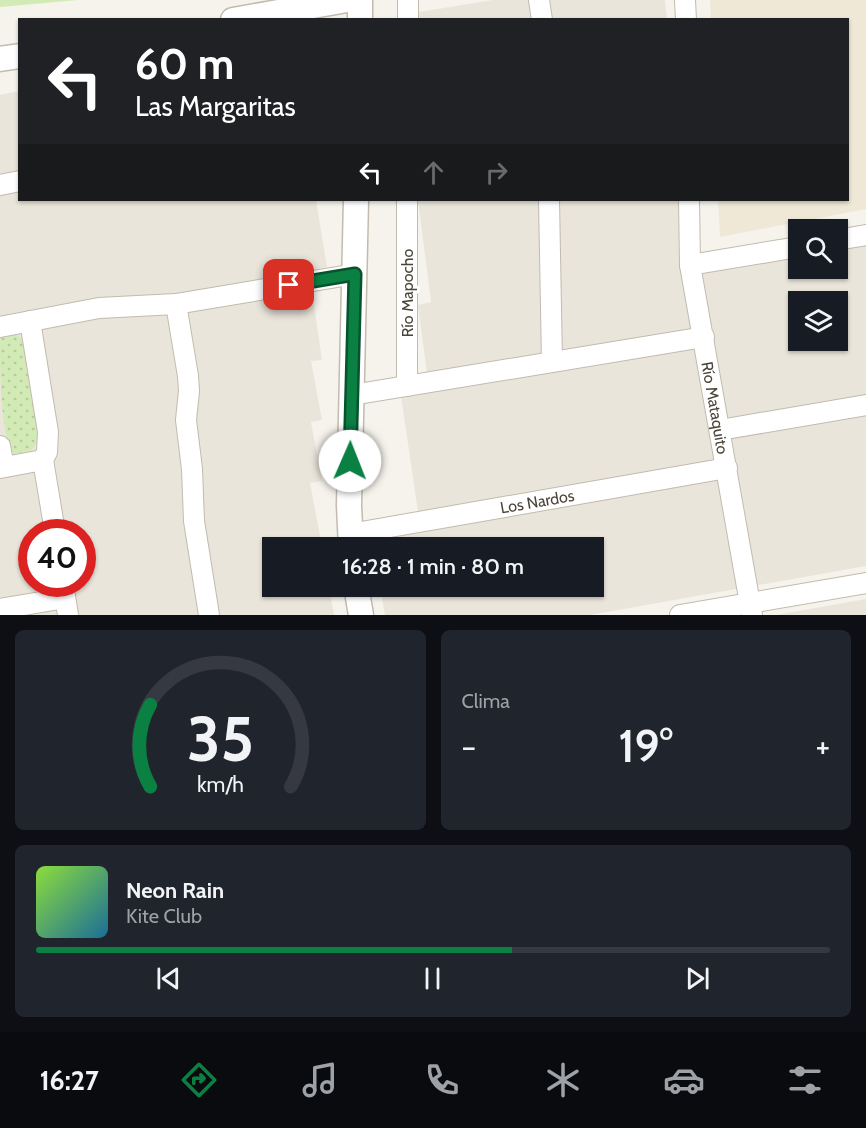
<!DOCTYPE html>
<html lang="es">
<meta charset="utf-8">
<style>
:root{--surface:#171b24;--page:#20242c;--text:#f1f3f6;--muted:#9ea1a6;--line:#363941;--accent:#0b8043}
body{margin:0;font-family:Cabin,sans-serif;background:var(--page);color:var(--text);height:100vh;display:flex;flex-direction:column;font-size:22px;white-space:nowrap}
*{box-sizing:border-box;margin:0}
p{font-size:20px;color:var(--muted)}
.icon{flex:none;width:33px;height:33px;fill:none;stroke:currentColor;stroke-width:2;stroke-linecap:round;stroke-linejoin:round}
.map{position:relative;height:615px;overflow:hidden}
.side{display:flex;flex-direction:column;gap:15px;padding:15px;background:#0d0f14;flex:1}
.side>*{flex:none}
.top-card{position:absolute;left:18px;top:18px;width:831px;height:183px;border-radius:0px;box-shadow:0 2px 4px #0004;background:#202124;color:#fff;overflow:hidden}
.fabs{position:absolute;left:788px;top:219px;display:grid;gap:12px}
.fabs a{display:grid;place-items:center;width:60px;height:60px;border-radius:0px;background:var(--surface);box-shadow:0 2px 4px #0004;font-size:30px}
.speed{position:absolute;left:18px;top:519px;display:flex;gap:12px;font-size:30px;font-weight:700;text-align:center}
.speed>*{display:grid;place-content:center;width:78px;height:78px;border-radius:50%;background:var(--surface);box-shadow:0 2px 4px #0004;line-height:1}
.speed .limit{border:9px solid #d22;background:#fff;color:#111}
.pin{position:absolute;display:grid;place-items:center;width:51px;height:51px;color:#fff;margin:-26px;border-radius:12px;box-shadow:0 3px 9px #0006}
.me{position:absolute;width:66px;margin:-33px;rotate:1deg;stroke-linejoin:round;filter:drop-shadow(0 0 4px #0008)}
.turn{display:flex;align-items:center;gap:21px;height:126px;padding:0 18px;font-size:27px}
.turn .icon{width:78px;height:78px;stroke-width:2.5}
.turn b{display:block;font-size:42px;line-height:51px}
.lanes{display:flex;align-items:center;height:57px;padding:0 18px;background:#0003;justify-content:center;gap:30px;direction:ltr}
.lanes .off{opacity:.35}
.big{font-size:45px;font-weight:600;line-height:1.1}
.side .widget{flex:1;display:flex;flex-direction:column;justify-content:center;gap:9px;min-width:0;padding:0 21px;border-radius:9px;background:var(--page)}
.side .dial{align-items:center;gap:0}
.dial svg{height:156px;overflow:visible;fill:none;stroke:var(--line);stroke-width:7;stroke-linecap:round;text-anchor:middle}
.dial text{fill:var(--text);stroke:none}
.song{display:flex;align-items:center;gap:18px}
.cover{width:72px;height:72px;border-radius:9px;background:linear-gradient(135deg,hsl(90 70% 55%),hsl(200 70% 35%))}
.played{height:6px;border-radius:3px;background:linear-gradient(90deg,var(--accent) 60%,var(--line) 60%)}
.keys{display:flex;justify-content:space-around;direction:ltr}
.heat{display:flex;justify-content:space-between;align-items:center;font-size:33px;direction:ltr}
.side .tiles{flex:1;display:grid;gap:15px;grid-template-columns:1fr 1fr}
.widget:last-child{grid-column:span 2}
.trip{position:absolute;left:262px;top:537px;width:342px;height:60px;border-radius:0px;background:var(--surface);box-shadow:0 2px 4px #0004;font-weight:600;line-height:60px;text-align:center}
.menu{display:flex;height:96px;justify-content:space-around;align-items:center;background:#090b0e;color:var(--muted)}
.menu .icon{width:42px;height:42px}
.menu .active{color:var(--accent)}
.menu b{font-size:27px;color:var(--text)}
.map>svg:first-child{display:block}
</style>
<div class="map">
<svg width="866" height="615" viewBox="0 0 866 615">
<defs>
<pattern id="park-dots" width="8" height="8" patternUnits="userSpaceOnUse" patternTransform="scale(1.5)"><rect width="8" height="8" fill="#d2eab5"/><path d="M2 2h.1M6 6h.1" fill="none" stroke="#b6ca9c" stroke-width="1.8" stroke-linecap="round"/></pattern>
</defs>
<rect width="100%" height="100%" fill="#f6f3ec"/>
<path fill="#eae5da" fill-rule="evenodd" d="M493 0H665L667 19 419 20V12Z
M19 91 20 200H316L327 267 309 271 322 360 311 361 322 420 311 422 322 481 310 483 322 547 273 548V586L329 587 334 615H0V95ZM32 532H82V584H32Z
M418 200H680V262L682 277 798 257V268H837V250L866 245V566L590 615H385L380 587 594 586V548H373L372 542 421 532 401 396 429 389 418 305 431 302ZM798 302H837V340H798Z
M866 599V615H776Z"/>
<path fill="#efe8d6" d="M710 0H866V209L720 237 718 200H848V20L711 19Z"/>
<path fill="#d2eab5" d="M0 0H78L0 7Z"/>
<path fill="url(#park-dots)" d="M16 335 24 340 41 436 32 450 14 454C0 441 0 360 0 337Z"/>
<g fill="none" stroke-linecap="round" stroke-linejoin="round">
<defs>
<g id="minor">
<path d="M539 0 542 20"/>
<path d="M685 0 686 20"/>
<path d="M408 20V0"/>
<path d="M0 185 20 181"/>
<path d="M549 200 552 362"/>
<path id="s1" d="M689 200 690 265 752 615"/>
<path d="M837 240 866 235"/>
<path d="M690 265 798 247"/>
<path d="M176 304 188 376 189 391 186 420 192 469 194 521 209 615"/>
<path d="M30 321 48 432 47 452 43 460 55 532"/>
<path d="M0 327 99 308 176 304 355 274"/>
<path d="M407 386V200"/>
<path d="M352 395 704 337"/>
<path d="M720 430 866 405"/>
<path d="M0 446 4 467"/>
<path d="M0 468 43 460"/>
<path id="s2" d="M350 534 727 468"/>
<path d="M63 584 68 615"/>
<path d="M0 609 65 598"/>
<path d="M680 615 866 583"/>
</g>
<path id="tertiary" d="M233 20 347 0
M360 20V0
M0 59 20 56
M351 548 349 505 356 200
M356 586 361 615"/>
</defs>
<use href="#minor" stroke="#c2bbae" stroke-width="22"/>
<use href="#tertiary" stroke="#c2bbae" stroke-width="27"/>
<use href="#minor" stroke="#fff" stroke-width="20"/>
<use href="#tertiary" stroke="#fff" stroke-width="24"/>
</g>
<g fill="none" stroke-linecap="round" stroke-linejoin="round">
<defs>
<path id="route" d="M289 285 355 274 350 461"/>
</defs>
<use href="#route" stroke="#07532c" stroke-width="15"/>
<use href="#route" stroke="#0b8043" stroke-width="10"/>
</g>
<g text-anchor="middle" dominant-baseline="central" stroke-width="6" stroke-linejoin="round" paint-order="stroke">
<g font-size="16" fill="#4b4439" stroke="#fff">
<text transform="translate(407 293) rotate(-90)">Río Mapocho</text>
<text stroke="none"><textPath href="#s1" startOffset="210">Río Mataquito</textPath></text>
<text stroke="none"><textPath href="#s2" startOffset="190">Los Nardos</textPath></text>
</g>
</g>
</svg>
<div class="fabs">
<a><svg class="icon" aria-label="search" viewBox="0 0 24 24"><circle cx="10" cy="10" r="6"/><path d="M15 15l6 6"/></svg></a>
<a><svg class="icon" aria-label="layers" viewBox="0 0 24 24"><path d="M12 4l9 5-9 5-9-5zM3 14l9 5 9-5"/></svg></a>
</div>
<div class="speed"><div class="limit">40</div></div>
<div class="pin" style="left:289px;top:285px;background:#d93025"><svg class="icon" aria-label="arrive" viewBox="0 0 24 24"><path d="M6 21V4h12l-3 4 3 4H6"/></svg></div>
<svg class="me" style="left:350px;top:461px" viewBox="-20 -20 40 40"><circle r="19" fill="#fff"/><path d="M0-13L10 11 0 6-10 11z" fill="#0b8043"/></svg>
<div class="trip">16:28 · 1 min · 80 m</div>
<div class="top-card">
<div class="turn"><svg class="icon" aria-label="left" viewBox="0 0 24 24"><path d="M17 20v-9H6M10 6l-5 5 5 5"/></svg><div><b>60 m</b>Las Margaritas</div></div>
<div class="lanes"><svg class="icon" aria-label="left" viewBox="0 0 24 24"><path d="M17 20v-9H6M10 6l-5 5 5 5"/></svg><svg class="icon off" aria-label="ahead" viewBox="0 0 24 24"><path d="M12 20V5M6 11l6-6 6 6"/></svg><svg class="icon off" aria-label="right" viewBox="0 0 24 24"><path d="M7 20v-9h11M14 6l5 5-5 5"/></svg></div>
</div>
</div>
<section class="side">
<div class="tiles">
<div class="widget dial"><svg viewBox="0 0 100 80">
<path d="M14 69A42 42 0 1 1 86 69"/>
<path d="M14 69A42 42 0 0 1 14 27" stroke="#0b8043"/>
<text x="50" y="56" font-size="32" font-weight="700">35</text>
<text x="50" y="72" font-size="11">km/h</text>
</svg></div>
<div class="widget"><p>Clima</p>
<div class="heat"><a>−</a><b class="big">19°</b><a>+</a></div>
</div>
<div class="widget">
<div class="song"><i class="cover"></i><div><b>Neon Rain</b><p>Kite Club</p></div></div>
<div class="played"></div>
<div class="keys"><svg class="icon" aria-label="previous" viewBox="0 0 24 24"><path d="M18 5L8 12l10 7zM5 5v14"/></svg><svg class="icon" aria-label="pause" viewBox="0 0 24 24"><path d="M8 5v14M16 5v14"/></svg><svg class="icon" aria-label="next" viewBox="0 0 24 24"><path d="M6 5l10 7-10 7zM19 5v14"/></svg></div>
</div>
</div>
</section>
<nav class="menu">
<b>16:27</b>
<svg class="icon active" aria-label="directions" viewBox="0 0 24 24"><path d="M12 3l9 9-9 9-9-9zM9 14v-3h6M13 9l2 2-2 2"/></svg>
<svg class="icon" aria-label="music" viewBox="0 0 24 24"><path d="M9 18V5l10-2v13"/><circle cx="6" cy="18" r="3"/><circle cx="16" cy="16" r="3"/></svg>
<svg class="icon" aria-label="phone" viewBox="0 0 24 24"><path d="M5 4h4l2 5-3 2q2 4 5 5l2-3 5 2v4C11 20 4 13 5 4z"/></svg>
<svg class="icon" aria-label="climate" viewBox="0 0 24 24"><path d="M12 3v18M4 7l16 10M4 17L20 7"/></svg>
<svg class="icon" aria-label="car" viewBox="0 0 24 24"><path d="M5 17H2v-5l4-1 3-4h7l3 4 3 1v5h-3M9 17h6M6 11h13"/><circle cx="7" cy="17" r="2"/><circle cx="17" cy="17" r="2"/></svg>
<svg class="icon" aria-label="filters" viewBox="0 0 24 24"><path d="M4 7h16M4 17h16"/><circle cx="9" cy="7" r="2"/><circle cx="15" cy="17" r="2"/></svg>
</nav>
